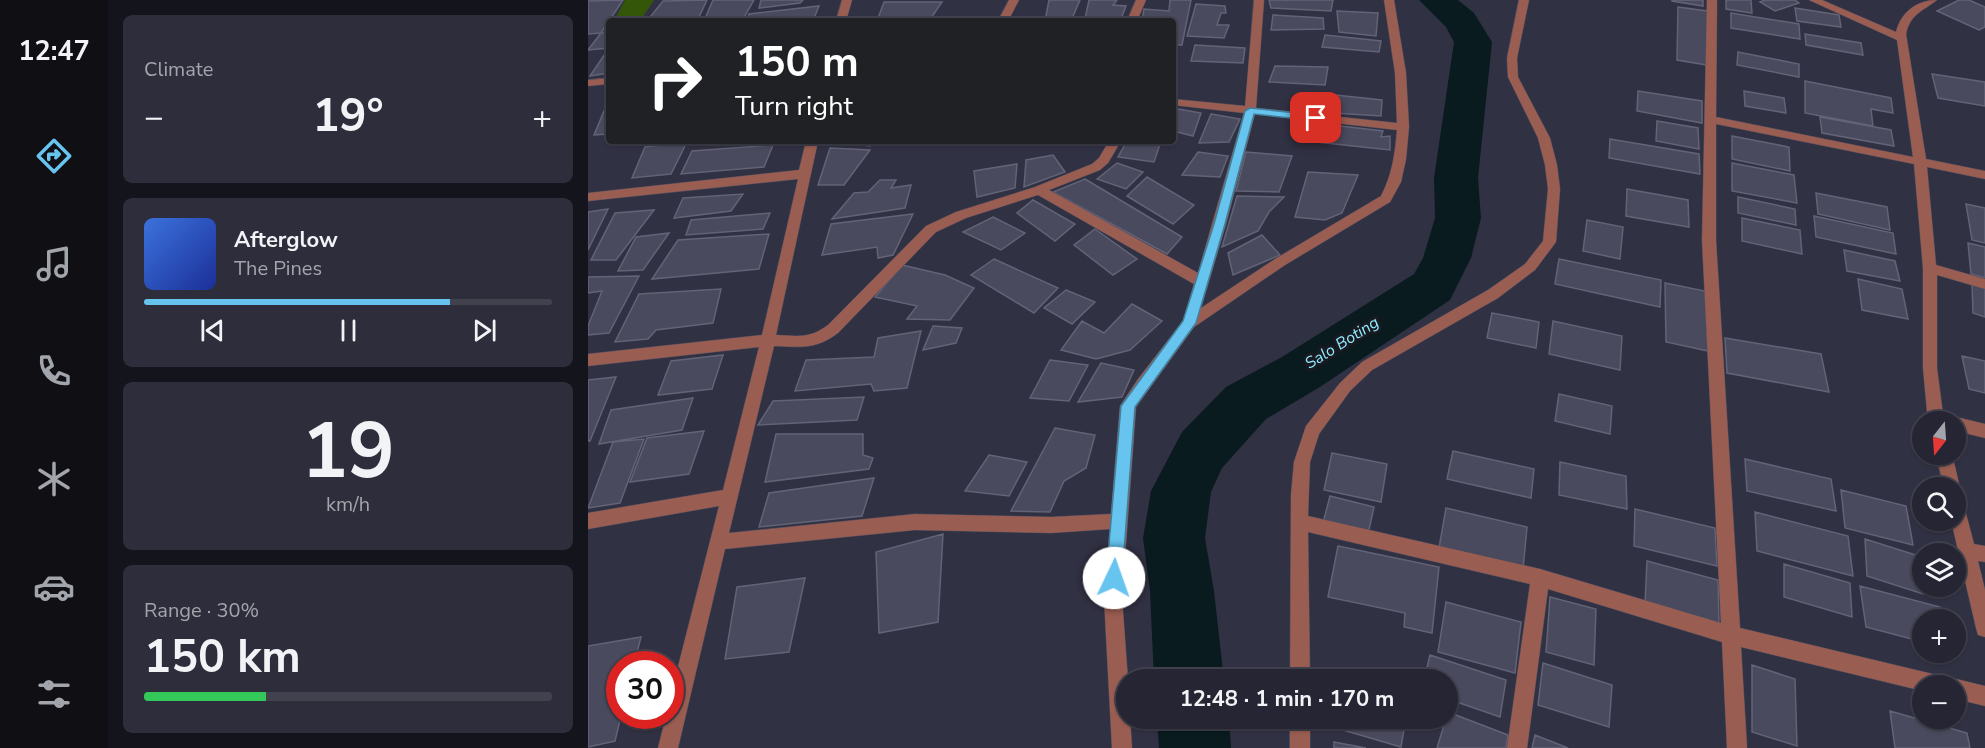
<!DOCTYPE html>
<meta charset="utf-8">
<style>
:root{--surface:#252533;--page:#2d2d3b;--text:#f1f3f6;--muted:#a3a5ac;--line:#42424e;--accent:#66c4ef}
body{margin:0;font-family:"Nunito Sans",sans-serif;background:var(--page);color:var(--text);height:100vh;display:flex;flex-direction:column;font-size:22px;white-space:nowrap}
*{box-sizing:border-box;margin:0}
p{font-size:20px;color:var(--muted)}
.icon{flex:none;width:33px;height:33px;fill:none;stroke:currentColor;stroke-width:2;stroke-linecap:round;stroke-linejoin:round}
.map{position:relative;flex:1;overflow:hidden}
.sheet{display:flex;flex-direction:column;gap:15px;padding:15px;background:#14141c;width:480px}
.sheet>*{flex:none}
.top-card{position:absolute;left:18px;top:18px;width:570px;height:126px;border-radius:6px;box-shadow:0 2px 4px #0004,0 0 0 2px var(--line);background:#202124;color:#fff;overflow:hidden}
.needle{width:39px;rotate:197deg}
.fabs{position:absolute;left:1324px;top:411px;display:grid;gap:12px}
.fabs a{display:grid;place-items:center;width:54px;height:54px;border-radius:50%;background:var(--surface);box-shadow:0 2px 4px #0004,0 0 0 2px var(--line);font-size:30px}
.speed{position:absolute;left:18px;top:651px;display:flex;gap:12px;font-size:30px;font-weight:700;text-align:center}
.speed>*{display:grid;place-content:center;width:78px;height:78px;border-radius:50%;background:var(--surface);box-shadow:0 2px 4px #0004,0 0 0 2px var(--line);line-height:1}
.speed .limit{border:9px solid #d22;background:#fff;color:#111}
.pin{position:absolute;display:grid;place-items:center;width:51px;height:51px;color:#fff;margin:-26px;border-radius:12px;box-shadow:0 3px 9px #0006}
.me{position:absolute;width:66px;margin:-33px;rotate:3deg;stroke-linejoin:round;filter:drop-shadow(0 0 4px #0008)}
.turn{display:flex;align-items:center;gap:21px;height:126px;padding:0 30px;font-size:27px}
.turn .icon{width:78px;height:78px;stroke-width:2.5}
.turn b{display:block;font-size:42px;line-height:51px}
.big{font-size:45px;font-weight:700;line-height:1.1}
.sheet .tile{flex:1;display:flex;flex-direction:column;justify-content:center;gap:9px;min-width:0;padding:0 21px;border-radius:9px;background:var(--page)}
.sheet .dial{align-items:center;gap:0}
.dial b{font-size:78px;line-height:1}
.song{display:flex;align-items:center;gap:18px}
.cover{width:72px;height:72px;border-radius:9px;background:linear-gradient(135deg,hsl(220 70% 55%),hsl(230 70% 35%))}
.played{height:6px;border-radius:3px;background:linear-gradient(90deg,var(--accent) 75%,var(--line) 75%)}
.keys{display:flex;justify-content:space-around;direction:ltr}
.heat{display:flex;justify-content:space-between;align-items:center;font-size:33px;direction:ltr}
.charge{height:9px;border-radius:4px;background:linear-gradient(90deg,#34c759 30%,var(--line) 0)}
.trip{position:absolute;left:528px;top:669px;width:342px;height:60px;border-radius:30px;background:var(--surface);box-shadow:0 2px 4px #0004,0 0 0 2px var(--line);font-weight:700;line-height:60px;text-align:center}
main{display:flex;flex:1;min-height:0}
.tab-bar{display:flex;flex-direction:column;width:108px;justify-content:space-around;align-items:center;background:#0f0f14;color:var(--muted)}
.tab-bar .icon{width:42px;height:42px}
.tab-bar .selected{color:var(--accent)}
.tab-bar b{font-size:27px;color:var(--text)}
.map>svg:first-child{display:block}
</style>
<main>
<nav class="tab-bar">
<b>12:47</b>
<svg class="icon selected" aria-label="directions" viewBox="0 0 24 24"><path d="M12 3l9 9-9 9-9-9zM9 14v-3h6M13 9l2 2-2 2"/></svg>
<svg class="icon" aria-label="music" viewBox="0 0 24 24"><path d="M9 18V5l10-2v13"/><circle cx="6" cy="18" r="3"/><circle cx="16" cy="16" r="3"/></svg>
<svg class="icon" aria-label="phone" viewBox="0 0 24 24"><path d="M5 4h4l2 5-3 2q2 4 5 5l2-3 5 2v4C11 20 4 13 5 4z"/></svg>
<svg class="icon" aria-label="climate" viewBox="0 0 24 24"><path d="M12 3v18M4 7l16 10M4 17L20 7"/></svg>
<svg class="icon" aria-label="car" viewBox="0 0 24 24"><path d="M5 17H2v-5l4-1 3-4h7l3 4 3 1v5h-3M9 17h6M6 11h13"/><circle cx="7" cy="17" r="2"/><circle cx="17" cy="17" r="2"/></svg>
<svg class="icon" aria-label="filters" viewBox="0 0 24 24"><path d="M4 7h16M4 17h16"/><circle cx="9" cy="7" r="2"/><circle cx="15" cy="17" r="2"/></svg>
</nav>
<section class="sheet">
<div class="tile"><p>Climate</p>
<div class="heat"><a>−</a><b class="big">19°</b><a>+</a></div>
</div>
<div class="tile">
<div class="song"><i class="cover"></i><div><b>Afterglow</b><p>The Pines</p></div></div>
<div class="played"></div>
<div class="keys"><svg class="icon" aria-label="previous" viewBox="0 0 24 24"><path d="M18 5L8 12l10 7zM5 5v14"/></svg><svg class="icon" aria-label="pause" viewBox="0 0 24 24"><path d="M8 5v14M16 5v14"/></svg><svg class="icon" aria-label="next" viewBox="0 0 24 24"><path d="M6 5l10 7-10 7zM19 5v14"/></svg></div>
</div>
<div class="tile dial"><b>19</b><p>km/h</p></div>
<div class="tile"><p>Range · 30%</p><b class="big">150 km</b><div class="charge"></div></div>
</section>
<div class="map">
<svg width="1397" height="748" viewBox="0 0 1397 748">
<rect width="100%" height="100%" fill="#313144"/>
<path fill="#335608" d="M37 0H66L52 21H26Z"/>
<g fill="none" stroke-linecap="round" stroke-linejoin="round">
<path fill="#091b1e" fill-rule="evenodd" d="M831 0H870L886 13 904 42 890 178 893 218 883 258 862 300 732 387 678 419 634 468 623 492 617 538 626 591 636 680H566L562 591 555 538 563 491 594 432 638 387 694 357 826 274 835 258 847 218 846 178 866 42 858 27Z
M569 718H641L643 748H571Z"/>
</g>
<path fill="#4a4a5e" stroke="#636378" stroke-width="1.5" d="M35 0 13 33 0 34V1Z
M119 0 110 19 59 21 75 1Z
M125 0H166L154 21H116Z
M173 0H215L212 3 171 8Z
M461 0H492L483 21H457Z
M501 0H529L525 5 538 6 533 19H497Z
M582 0H603L594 45H585V21H554L556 9 581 11Z
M681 0H745L743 11 683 8Z
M1084 0H1115V6L1084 1Z
M1138 0H1163L1164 13 1138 9Z
M1177 0H1207L1211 3 1187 11 1172 2Z
M1371 0H1381L1397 7V27L1391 30 1349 11Z
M296 2H354L341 21H289Z
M608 4 637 6 638 13H633L629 25H641L636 38 599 36Z
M231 6 225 21H159L161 14Z
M1090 7 1119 11V65L1089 60Z
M1207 8 1251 15 1253 27 1209 21Z
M749 11 790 13 788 36 751 32Z
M1143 13 1211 24 1212 39 1143 28Z
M685 15 735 18 736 29 683 30Z
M13 33H21V48L0 50Z
M1217 34 1273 43 1275 55 1218 45Z
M737 35 793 41 791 52 734 47Z
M607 45 657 48 655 63 603 61Z
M21 48V73L2 76Z
M1150 52 1211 64V77L1149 65Z
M687 66 740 67 737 85 681 82Z
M1344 74 1397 82V106L1350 98Z
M1217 81 1303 98 1305 113 1283 109 1285 126 1217 113Z
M1050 91 1114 101V123L1049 111Z
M1156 91 1196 98 1198 113 1157 106Z
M738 94 794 100 793 116 730 112Z
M21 99V134L6 135Z
M585 108 613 113 605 136 585 131Z
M623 114 652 119 641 142 611 143Z
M1232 117 1303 130 1306 146 1234 133Z
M1069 121 1110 128 1111 149 1068 141Z
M718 122 795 131 793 137 802 136V150L710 140Z
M1144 136 1201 147 1202 171 1144 159Z
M1022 139 1111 154 1112 174 1021 158Z
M243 141H286L282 146Z
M539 141H573L566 162 530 157Z
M99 142 83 174 44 178 57 147Z
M185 145 176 167 93 174 104 151Z
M242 148 282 150 256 185H230Z
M610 152 640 156 632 177 594 175Z
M658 152 704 156 691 192 648 191Z
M465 155 477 172 436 187 438 160Z
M529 163 555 172 538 189 509 179Z
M1144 163 1206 175 1209 203 1144 191Z
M429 164 427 188 389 197 386 171Z
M720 172 770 175 754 213 737 220 707 217Z
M559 177 606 205 585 224 539 196Z
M497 179 594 237 579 254 465 192Z
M292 180H308L303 188 323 185 317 208 244 219 266 193 280 192Z
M1039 189 1100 200 1101 227 1038 216Z
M1228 193 1299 207 1302 230 1230 214Z
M155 194 143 211 86 218 95 198Z
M649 196 696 197 681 212 670 231 634 247Z
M1150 197 1207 209 1208 225 1150 213Z
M445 200 487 224 467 241 429 213Z
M1378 204 1397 208V243L1384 240Z
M20 209 0 250V212Z
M66 210 28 260H3L27 213Z
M182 213 175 229 98 235 103 220Z
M325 214 305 255 290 258 289 247 234 255 243 224Z
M1226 216 1305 233 1308 254 1228 237Z
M405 217 437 233 413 250 375 232Z
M1154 218 1212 230 1214 254 1154 241Z
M999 220 1035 227 1032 259 995 251Z
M507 229 549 259 525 275 486 245Z
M81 233 55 270 30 271 48 237Z
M181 234 171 269 64 279 90 240Z
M674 235 692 255 645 275 640 253Z
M1380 243 1397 247V278L1383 274Z
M1256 250 1307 261 1312 281 1259 271Z
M406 259 470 288 446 313 383 275Z
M971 259 1073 280 1072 307 967 284Z
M314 265 357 275 386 288 362 320 319 319 329 306 287 297Z
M51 276 21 333 0 335V326L14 291 0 293V277Z
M1270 279 1314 289 1320 319 1274 310Z
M1077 283 1117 291 1120 351 1078 342Z
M1384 284 1397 288V317L1385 313Z
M133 289 125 323 68 330 60 339 27 342 51 294Z
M478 290 507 302 484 324 456 308Z
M544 304 574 321 542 350 508 359 473 350 494 321 516 333Z
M904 313 951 322 948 348 899 338Z
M965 321 1034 336 1032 370 961 354Z
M345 326 374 328 368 343 335 350Z
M333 331 319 388 286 391 283 384 207 391 218 360 286 357 290 338Z
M1137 338 1233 354 1241 392 1139 373Z
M135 355 124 389 70 395 83 361Z
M1374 356 1397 361V393L1381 389Z
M462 360 500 365 481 401 442 398Z
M513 363 546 370 534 397 490 402Z
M28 377 2 441H0V380Z
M971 394 1024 406 1022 434 967 421Z
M276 397 269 420 170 425 185 401Z
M105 398 94 430 11 444 23 410Z
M467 428 507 435 498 468 476 481 462 512 423 511Z
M116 431 101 474 42 482 59 438Z
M188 434H275V455L285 458 281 469 177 482Z
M56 439 32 503 0 508 25 442Z
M865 451 946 469 943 498 859 479Z
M744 453 799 464 793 502 736 490Z
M401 455 439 462 421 496 377 491Z
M1157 459 1243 479 1248 511 1159 491Z
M972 462 1038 476 1039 509 971 495Z
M286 478 274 516 171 527 181 493Z
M1253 490 1318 506 1325 545 1257 528Z
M742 496 786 507 780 534 735 523Z
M858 508 939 527 935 569 851 548Z
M1047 509 1127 528 1129 566 1046 546Z
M1167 512 1260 536 1265 576 1169 551Z
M355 534 350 622 291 633 288 552Z
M1277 539 1331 556 1335 594 1279 576Z
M750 546 851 567 844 633 816 627 817 613 740 597Z
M1059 561 1130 580 1131 623 1057 603Z
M1196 564 1262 583 1264 617 1196 597Z
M217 578 201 652 137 659 149 587Z
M1272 586 1352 607 1354 620H1335V642L1278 627Z
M962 597 1008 609 1006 665 958 652Z
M858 602 933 622 927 673 850 652Z
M53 637 46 664H32L33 716 27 741 0 747V646Z
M842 655 918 680 912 717 860 699V680H836Z
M955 663 1024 685 1021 727 950 705Z
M1164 665 1207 679 1209 746 1164 732Z
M1302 711 1379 733 1382 748H1307Z
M860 712 920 735 918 748H849Z
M750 718H818L813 747 748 728Z
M947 735 980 748H944Z
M746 742 778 748H746Z"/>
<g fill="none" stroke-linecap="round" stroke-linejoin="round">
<defs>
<path id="minor" d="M254 0H264L258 21H248Z
M421 0H431L420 21H410Z
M548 0H558L549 21H539Z
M666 0H676L668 108 809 123 807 73 796 0H806L818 73 821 127 818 159 813 182 802 202 697 265 606 327 548 407 534 598 540 680 538 718H542L544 748H524L516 598 522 529 463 533 327 530 137 549 90 748H70L78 716H82V698L131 506 0 529V513L135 490 171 347 0 366V354L174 335 210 179 0 201V193L211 170 218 141H230L188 335C211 336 221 339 240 325L338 226 368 212 447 187 504 164 511 158 521 141H533L520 163 512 170 461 190 610 273 656 113 585 105V99L657 106ZM667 114 809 130C807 154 804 175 793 196L687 259 613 308 638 224ZM450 195 606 284 595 321 550 379 532 406 523 514 463 517 327 514 141 533 186 346C213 347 227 350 250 333L348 232 378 218Z
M931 0H941L929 58 930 77 962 138 969 165 972 189 968 242 947 270 910 298 784 370 762 391 731 434 722 462 720 516 952 569 1133 623 1114 240 1119 0H1129L1128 117 1325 157 1309 40 1221 0H1234L1308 32C1313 12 1329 0 1349 0 1335 11 1322 14 1318 34L1338 159 1397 171V179L1339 167 1348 265 1397 279V289L1349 275V368L1356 422H1340L1335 368V268L1326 164 1128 124V240L1152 628 1353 676 1361 682 1368 679 1397 686V706L1368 699V686H1335V691L1153 647 1159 748H1139L1134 642 960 589 939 748H919L942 584 720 532 722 680H702L703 495 706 462 718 426 752 383 774 362 900 290 937 264 955 241 960 189 957 165 950 138 920 77 919 58Z
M21 78V84L0 86V80Z
M1368 417 1397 424V438L1368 431V422H1361Z
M1348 454H1364L1372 488 1370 493 1368 494V488H1356Z
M1368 498 1374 501 1376 506 1386 544 1397 546V562L1390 561 1397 590V637L1390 635 1388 628 1363 520H1368Z
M702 718H722V748H702Z"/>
</defs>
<use href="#minor" stroke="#4e4e60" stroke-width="1"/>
<use href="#minor" fill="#9a5d51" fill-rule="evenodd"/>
</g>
<path fill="#66c4ef" stroke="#427f9b" stroke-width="1.5" d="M662 108 728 115 733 118 728 121 666 114 637 224 608 323 547 407 534 578 532 584 526 586 520 584 518 578 533 406 595 321 626 224 657 111Z"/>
<g text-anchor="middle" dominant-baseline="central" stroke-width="6" stroke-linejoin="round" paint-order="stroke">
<g font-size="16" font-style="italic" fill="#8eebfe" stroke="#1a1a22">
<text transform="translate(754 343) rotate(-32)">Salo Boting</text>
</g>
</g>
</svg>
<div class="fabs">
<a><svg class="needle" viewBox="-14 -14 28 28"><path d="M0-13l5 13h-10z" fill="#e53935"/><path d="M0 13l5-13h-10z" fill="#a3a5ac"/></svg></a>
<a><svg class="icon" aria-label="search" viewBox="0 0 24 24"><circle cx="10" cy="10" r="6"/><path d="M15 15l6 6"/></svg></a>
<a><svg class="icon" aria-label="layers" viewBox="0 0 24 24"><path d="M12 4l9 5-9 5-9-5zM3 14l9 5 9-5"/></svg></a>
<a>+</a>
<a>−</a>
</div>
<div class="speed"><div class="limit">30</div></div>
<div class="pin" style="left:728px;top:118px;background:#d93025"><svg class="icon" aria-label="arrive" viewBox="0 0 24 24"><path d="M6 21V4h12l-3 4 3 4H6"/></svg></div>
<svg class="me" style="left:526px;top:578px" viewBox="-20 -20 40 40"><circle r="19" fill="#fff"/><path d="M0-13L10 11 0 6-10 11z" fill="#66c4ef"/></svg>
<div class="trip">12:48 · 1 min · 170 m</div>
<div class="top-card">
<div class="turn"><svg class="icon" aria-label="right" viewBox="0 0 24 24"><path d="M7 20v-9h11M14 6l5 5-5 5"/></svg><div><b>150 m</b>Turn right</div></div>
</div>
</div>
</main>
